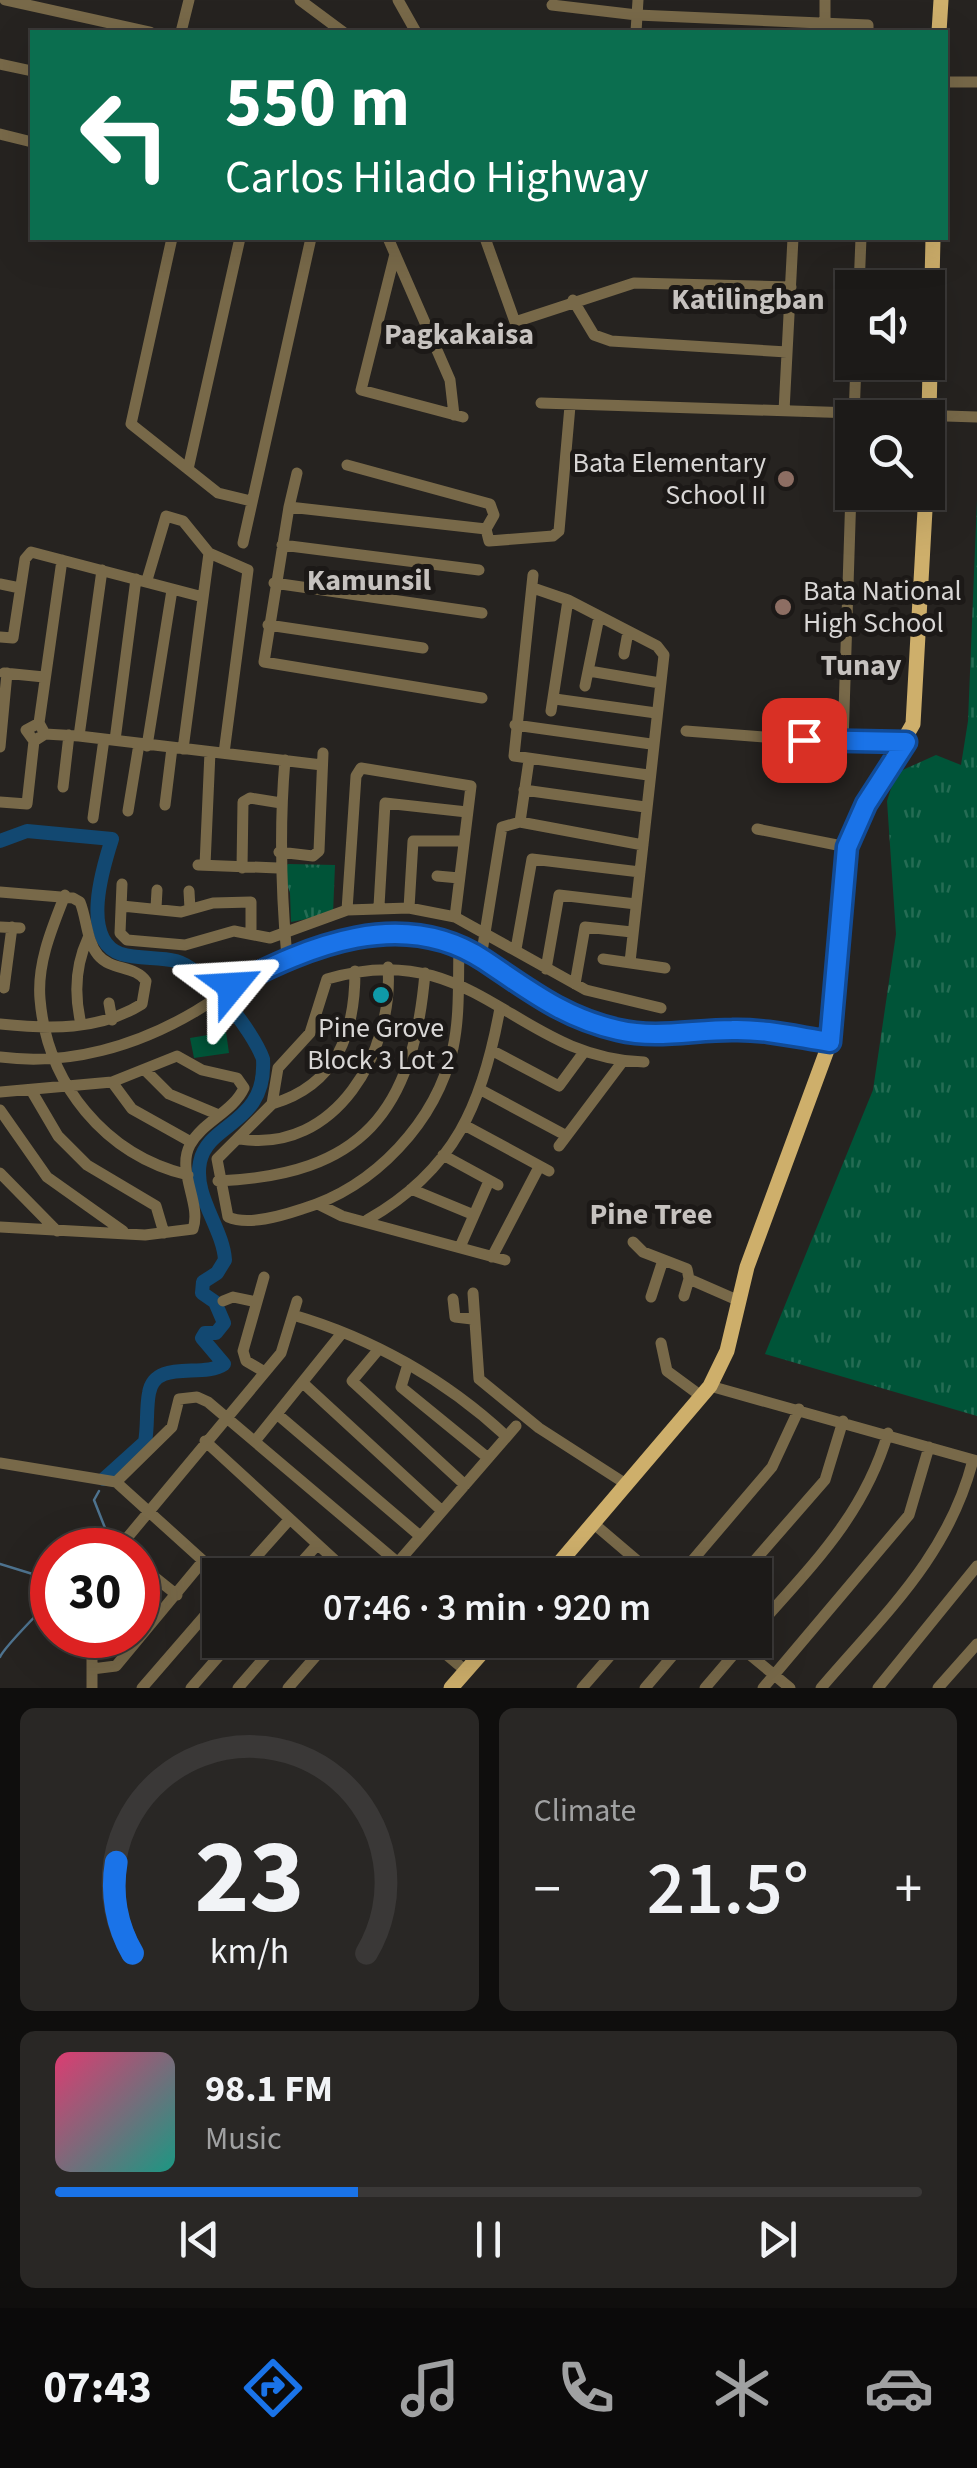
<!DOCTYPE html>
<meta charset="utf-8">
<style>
:root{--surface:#1c1a18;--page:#292725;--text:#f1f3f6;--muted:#a0a1a2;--line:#3a3837;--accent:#1a73e8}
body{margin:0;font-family:"Source Sans 3",sans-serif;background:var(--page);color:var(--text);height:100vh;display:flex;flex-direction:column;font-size:38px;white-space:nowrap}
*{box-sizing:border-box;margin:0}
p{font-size:32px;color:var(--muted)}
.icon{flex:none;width:55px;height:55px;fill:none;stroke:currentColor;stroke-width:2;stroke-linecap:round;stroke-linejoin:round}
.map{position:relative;height:1688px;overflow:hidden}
.panel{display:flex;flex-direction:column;gap:20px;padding:20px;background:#0f0e0d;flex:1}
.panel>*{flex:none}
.hud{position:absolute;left:30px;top:30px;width:918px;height:210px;border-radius:0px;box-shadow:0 10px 40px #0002,0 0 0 2px var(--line);background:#0b6e4f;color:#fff;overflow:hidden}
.fabs{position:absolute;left:835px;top:270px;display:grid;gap:20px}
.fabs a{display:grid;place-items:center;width:110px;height:110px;border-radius:0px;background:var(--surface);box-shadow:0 10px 40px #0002,0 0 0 2px var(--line);font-size:50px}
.speed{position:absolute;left:30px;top:1528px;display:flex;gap:20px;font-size:50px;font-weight:700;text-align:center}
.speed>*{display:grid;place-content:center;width:130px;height:130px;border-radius:50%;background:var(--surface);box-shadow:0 10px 40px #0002,0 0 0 2px var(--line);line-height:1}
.speed .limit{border:15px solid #d22;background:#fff;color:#111}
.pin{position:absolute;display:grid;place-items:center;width:85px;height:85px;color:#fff;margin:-42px;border-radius:20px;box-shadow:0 5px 15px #0006}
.me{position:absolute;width:110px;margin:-55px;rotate:63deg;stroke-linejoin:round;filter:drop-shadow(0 0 8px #0008)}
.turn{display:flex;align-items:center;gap:35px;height:210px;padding:0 30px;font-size:45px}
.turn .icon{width:130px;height:130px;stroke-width:2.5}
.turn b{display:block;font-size:70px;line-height:85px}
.big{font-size:75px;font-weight:600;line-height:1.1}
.panel .card{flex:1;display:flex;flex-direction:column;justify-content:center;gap:15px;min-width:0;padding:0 35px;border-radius:15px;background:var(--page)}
.panel .dial{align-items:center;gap:0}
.dial svg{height:260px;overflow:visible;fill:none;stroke:var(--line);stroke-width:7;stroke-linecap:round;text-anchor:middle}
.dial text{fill:var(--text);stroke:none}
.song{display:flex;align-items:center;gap:30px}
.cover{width:120px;height:120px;border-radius:15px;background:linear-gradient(135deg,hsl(340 70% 55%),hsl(170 70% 35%))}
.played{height:10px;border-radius:5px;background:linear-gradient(90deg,var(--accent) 35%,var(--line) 35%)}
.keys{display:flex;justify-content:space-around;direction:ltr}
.heat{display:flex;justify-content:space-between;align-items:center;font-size:55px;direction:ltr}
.panel .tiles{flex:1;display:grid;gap:20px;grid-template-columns:1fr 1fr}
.card:last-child{grid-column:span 2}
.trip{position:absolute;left:202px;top:1558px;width:570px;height:100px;border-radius:0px;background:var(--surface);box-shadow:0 10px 40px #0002,0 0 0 2px var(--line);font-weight:600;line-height:100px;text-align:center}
.tabs{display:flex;height:160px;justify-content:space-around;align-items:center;background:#0b0a0a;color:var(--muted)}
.tabs .icon{width:70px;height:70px}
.tabs .selected{color:var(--accent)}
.tabs b{font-size:45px;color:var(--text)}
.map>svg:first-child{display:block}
</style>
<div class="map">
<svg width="977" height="1688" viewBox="0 0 977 1688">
<defs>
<pattern id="grass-tufts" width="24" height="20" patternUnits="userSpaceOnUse" patternTransform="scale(2.5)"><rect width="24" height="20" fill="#005438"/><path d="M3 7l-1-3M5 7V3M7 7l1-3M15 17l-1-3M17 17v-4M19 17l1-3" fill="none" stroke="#256c54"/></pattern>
</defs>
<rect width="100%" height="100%" fill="#262320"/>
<path fill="url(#grass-tufts)" d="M977 500V1416L765 1354 873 1090 896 934 887 801 896 773 936 755 961 765 968 721Z
M288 864 335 865 333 914 291 922 290 893 282 869Z"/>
<path fill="#005438" d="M226 1032 229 1053 194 1058 190 1038Z"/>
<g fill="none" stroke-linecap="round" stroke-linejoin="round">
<path stroke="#4e738f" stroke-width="2.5" d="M99 1491 94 1500 107 1533 102 1550
M0 1564 52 1580
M0 1657C4 1648 44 1606 52 1601"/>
<path stroke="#124871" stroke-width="14" d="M0 841 27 831 112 839C103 867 80 940 121 954 138 959 158 957 176 961 205 969 253 1031 263 1059 267 1125 208 1122 200 1162 193 1196 223 1228 225 1260L217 1273 203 1282 202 1293 215 1302 224 1323 216 1333H205L202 1338 224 1364C203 1379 155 1358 149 1393 146 1408 148 1426 145 1442L104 1479"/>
<path stroke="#786949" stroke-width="11" d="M5 0 150 32
M300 0 343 32
M398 0 416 32
M552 5 637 15 868 25V32
M825 23V0
M181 32 189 0
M636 32 638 0
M0 64 32 71
M945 82H977
M0 134 32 142
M172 238 131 424 218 493 251 501
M388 238 450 380 454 415
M485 238 515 322 634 283 791 287
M395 254 361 390 463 417
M859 288 861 238
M573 300 594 335 611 341 787 352
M541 403 977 417
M784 411 793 238
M854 418 856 362
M347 465 490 504 494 515 486 529
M188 469 240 238
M289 507 297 473
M243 543 311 238
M282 545 479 570
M533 575 514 756 648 775
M147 580 166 516 183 521 209 553 248 570 224 753
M274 583 482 613
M0 584 20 588
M533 588 568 600 657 646 664 655 630 962
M268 625 423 648
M0 637 13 638 25 559 31 552 203 597
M624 654 628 632
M589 671 660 683
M4 673 44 677
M585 686 599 617
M482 698 264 662 289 507 486 529 489 541 553 536 559 531 570 406
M555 699 656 713
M551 711 568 600
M39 723 62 560
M515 725 651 744
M686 731 843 743 906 742
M45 734 39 723 26 730 34 741 45 734 79 736 322 765
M79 736 102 570
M115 740 136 579
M843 743 852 460
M147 746 172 590
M0 747 7 673
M183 749 209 553
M285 760C279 828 281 891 287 958
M63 787 69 735
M524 790 645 807
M0 802 27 804 34 741
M165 805 172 748
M128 811 139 744
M93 818 104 739
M520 822 529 760
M757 829 847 847
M279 852 313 856 319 851 323 753
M198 865 278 868
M205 865 210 752
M242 868 243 802 250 798 281 803
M437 876 459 878
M122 884 120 933 127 940 185 945 234 931 270 938 347 910 409 908 455 917 586 990 661 1008
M189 891 190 909
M0 892 73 898 80 902C87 919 86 940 98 955 111 971 135 965 146 981L142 1004C99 1031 49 1029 0 1024
M65 895C52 928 37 963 40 999 47 1084 105 1155 188 1175
M122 906 181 912 213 903 251 902V932
M379 906 385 803 467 812
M156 908 157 890
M409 908 413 841H463
M347 910 356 776 361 768 471 786 455 917
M0 927 20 928
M459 948C458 982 460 1015 453 1048 436 1122 375 1187 302 1209 281 1216 248 1226 228 1217L217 1159 272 1104 278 1068 310 1033 327 979C474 935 515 1058 644 1062
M516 949 532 859 640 872
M481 958 502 827 520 822 643 845
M603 959 665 968
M546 969 559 895 636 904
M575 984 585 927 632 932
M4 988 12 927
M109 1003 112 1020
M81 1024C74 994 75 966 88 938
M493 1051 559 1086 584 1052
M0 1057C69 1066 137 1046 196 1011 250 978 303 941 368 935 473 926 493 988 574 1018 635 1040 679 1027 739 1030 770 1031 800 1037 830 1042
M146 1071 169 1094 219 1115
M112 1082 132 1109 191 1142
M31 1090 58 1136 87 1165 156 1206 164 1233
M483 1091 565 1135
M0 1092 112 1082 177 1056 202 1070 237 1078 244 1088C233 1112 202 1122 190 1145 176 1171 202 1204 193 1229L145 1235 0 1227
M272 1104C337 1085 355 1033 355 971
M0 1110 47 1177 123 1231
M466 1126 549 1171
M240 1139C336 1154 394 1051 388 967
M559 1146 623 1061
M443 1155 498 1185
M0 1173 57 1231
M218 1181C362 1175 413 1112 425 973
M411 1189 474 1215
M318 1204 342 1216 505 1260
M367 1220C455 1170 483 1103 500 1008
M633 1242 643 1252 687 1269 689 1279 737 1300
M460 1247 489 1181
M492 1257 539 1167
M473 1293 479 1379 539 1428 626 1484
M684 1296 689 1279
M651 1297 663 1260
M453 1299 455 1317 472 1319
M223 1301 233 1297 256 1302
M293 1315C372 1338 446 1380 506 1436
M661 1343 667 1371 701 1396
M379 1349 352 1381 465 1485
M408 1364 401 1387 488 1458
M263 1371 246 1361 243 1351 264 1277
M303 1383 442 1511
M710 1386 977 1461
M277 1414 420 1536
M205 1441 351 1575
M255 1441 342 1333
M0 1463 116 1482 220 1576
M116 1482 172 1427 179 1399 197 1397 208 1402 397 1562
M593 1523 654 1575
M117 1550 281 1353 297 1301
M240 1575 289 1520
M290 1575 317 1545
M387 1575 516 1426
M680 1575 772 1467 799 1409
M742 1575 825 1480 843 1421
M138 1589 152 1575 177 1595
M755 1630C811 1566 863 1517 888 1433
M429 1640 466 1671
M732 1640 790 1688
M92 1669 116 1666 203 1561
M92 1688V1635
M142 1688 220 1598
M191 1688 233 1640
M238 1688 280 1640
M288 1688 330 1640
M582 1688 624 1640
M645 1688 686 1640
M705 1688 746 1640
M763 1688 909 1515 929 1447
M821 1688C884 1614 948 1557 973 1460
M878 1688 977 1566
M938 1688 977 1644"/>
<path stroke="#ceaf6b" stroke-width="15" d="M939 32 941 0
M928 457 933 238
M549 1575 710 1386 727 1351 747 1267 830 1042 847 847 855 824 913 724 926 492
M451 1688 493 1640"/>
</g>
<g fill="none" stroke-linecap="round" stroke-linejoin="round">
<defs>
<path id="route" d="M232 986C309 946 402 906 484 960 529 990 564 1018 618 1030 656 1039 693 1030 732 1030 765 1029 797 1037 830 1042L847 847 866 804 906 742 804 740"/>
</defs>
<use href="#route" stroke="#114b97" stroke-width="25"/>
<use href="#route" stroke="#1a73e8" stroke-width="18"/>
</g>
<g fill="#8d6e63" stroke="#1c1917" stroke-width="4">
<circle cx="786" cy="479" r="10"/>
<circle cx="783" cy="607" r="10"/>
</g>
<circle fill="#0f9aa8" stroke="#1c1917" stroke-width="4" cx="381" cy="995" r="10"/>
<g text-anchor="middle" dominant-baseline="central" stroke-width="10" stroke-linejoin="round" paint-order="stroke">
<g font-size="28" fill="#d9d7d6" stroke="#1c1917" text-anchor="end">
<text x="766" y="463">Bata Elementary<tspan x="766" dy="32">School II</tspan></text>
<text x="803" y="591" text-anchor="start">Bata National<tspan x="803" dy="32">High School</tspan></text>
<text x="381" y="1028" text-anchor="middle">Pine Grove<tspan x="381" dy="32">Block 3 Lot 2</tspan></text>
</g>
<g font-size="30" font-weight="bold" fill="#c6c2bf" stroke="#1c1917">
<text x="748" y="299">Katilingban</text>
<text x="459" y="334">Pagkakaisa</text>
<text x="369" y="580">Kamunsil</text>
<text x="861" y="665">Tunay</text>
<text x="651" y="1214">Pine Tree</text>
</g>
</g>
</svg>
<div class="fabs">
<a><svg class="icon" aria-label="sound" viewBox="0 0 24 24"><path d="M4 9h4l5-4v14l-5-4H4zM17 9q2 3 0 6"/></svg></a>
<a><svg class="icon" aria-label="search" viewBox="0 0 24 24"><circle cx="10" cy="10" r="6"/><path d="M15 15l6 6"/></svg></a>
</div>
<div class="speed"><div class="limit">30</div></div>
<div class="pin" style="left:804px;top:740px;background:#d93025"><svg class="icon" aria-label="arrive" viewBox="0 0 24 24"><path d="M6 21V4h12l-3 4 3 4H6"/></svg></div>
<svg class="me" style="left:232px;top:986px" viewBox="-20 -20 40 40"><path d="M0-17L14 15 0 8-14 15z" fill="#1a73e8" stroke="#fff" stroke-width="4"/></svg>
<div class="trip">07:46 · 3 min · 920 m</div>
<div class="hud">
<div class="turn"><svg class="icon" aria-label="left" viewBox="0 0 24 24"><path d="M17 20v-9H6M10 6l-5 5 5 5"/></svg><div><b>550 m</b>Carlos Hilado Highway</div></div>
</div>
</div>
<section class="panel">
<div class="tiles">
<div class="card dial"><svg viewBox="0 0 100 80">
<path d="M14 69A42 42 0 1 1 86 69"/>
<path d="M14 69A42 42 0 0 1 9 41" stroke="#1a73e8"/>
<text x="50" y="56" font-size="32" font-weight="700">23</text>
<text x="50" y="72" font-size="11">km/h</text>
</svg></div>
<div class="card"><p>Climate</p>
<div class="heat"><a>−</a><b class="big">21.5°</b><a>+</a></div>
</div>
<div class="card">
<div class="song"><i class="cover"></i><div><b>98.1 FM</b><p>Music</p></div></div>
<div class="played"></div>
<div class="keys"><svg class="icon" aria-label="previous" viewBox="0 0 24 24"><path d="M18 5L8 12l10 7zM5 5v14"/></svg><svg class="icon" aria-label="pause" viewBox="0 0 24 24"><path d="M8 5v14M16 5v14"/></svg><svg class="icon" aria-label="next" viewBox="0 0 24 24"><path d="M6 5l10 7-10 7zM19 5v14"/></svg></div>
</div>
</div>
</section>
<nav class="tabs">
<b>07:43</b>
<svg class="icon selected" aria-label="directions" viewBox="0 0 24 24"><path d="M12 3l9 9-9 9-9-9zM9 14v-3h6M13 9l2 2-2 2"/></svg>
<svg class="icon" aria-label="music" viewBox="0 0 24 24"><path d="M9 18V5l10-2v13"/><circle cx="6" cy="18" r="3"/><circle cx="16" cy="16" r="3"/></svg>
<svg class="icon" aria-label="phone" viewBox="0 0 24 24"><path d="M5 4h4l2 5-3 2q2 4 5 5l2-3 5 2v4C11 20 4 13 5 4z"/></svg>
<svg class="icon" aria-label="climate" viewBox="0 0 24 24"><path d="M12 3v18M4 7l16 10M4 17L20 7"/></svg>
<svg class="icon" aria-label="car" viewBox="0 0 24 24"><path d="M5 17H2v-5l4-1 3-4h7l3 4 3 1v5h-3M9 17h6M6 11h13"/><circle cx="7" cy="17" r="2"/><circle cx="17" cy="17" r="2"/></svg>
</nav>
